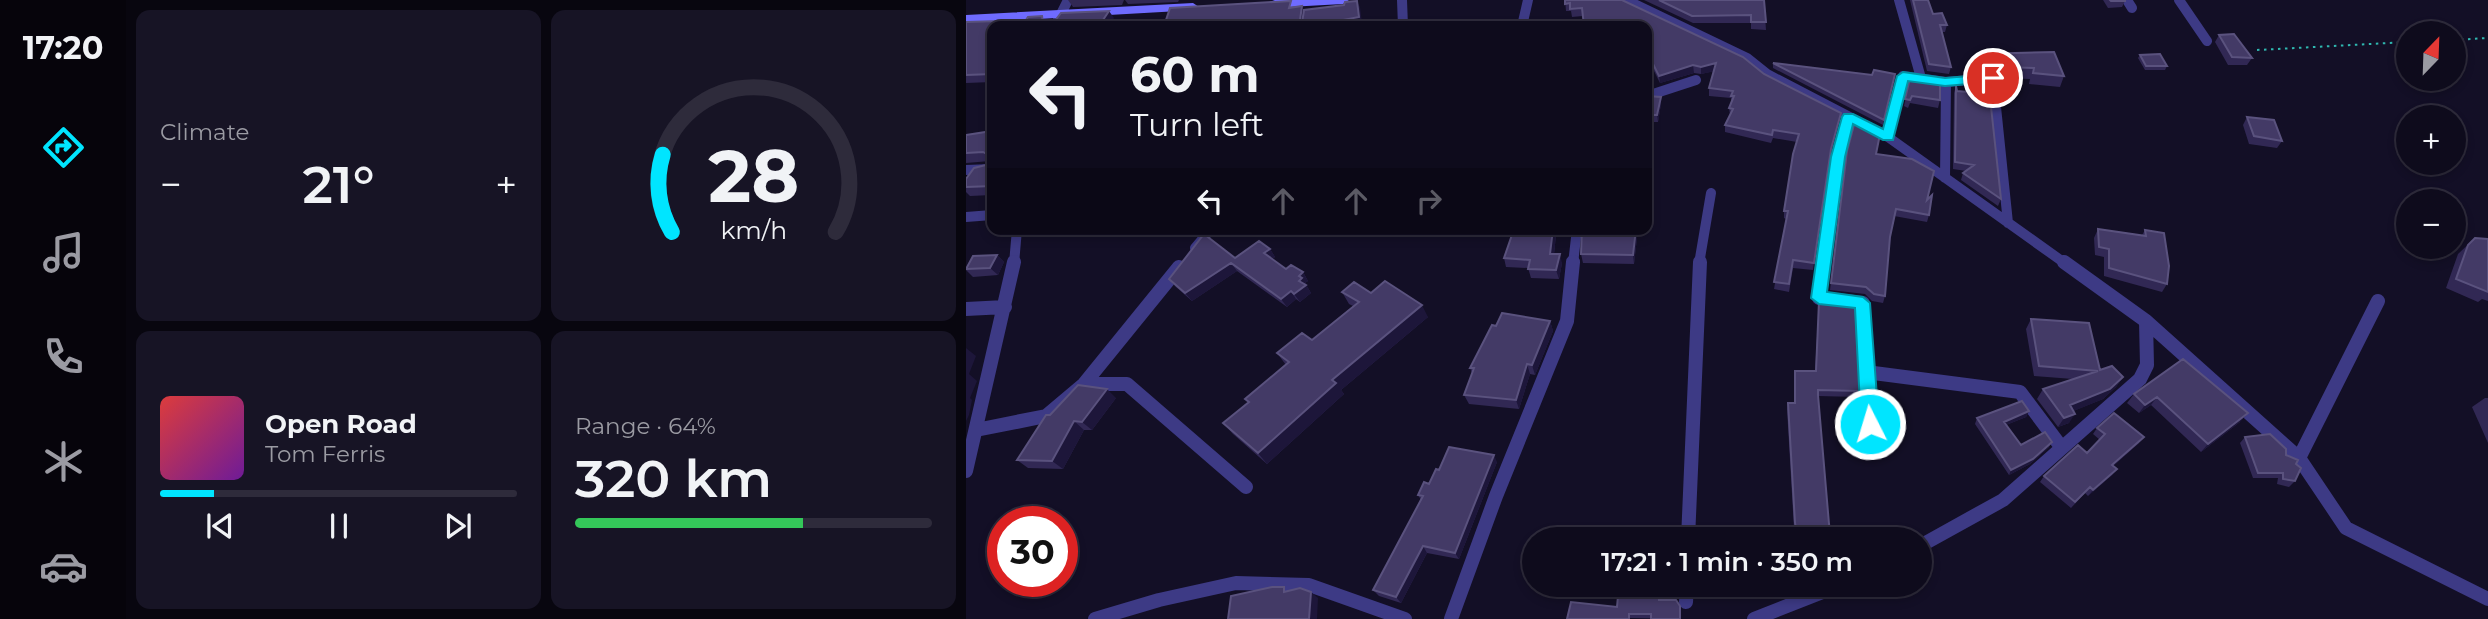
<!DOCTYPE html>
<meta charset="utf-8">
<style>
:root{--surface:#0e0b1c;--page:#171425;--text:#f1f3f6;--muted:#9b9ba3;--line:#2e2b3b;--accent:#00e5ff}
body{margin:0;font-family:Montserrat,sans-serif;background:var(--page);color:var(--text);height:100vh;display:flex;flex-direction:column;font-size:26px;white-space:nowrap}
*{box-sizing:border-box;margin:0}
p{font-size:23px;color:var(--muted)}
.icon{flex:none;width:38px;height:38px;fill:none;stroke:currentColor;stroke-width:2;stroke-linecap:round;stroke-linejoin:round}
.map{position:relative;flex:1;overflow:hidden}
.drawer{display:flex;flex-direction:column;gap:10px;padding:10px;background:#08060f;width:840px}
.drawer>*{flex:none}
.top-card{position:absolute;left:21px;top:21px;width:665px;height:214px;border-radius:14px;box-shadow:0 4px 10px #0003,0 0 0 2px var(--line);background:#0e0b1c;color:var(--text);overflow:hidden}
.needle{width:46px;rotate:23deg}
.tools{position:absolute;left:1430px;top:21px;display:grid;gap:14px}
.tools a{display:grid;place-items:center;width:70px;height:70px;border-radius:50%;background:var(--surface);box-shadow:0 4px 10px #0003,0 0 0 2px var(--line);font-size:35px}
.speed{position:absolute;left:21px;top:506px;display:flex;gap:14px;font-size:35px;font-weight:700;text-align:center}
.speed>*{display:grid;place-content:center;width:91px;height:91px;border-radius:50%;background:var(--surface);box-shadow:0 4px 10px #0003,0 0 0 2px var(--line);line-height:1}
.speed .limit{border:10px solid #d22;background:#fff;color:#111}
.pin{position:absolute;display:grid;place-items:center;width:60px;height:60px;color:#fff;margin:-30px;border:4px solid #fff;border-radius:50%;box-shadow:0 2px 7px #0007}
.me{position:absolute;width:77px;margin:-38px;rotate:355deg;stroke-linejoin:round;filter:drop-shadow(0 0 5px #0008)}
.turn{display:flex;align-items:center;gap:24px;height:147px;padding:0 28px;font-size:32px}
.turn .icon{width:91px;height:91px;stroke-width:2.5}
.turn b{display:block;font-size:49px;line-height:60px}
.lanes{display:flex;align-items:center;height:66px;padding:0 28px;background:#0003;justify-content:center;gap:35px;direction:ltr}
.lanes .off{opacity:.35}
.big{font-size:52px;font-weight:600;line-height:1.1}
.drawer .widget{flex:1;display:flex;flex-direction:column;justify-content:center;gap:10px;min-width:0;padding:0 24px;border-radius:14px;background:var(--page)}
.drawer .dial{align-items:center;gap:0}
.dial svg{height:182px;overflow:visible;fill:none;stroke:var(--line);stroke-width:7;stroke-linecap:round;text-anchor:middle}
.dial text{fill:var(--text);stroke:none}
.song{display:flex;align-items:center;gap:21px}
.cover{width:84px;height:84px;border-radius:10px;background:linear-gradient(135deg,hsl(0 70% 55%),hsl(280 70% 35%))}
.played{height:7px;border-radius:4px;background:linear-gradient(90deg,var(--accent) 15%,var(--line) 15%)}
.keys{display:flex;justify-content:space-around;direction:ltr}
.heat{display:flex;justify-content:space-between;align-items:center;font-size:38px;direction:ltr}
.charge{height:10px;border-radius:5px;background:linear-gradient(90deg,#34c759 64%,var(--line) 0)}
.drawer .tiles{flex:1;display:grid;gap:10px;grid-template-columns:repeat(2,1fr)}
.trip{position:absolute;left:556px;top:527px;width:410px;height:70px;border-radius:35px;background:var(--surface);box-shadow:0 4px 10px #0003,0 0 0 2px var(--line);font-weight:600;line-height:70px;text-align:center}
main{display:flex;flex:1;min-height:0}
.dock{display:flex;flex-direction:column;width:126px;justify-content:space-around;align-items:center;background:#06040b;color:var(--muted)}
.dock .icon{width:49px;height:49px}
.dock .active{color:var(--accent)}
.dock b{font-size:32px;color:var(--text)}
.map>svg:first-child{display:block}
</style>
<main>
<nav class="dock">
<b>17:20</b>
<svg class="icon active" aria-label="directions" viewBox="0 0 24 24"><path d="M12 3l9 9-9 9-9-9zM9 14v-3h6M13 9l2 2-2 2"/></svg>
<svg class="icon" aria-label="music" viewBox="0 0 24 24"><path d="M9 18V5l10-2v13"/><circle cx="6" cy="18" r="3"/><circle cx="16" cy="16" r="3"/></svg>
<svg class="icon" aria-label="phone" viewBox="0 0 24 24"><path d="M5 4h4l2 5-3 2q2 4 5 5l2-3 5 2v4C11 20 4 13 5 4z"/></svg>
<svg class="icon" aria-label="climate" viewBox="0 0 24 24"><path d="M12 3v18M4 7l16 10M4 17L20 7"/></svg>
<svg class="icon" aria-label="car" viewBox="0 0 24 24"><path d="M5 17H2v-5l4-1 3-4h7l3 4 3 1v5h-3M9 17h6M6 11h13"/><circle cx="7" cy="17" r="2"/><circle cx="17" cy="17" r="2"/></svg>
</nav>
<section class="drawer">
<div class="tiles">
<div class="widget"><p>Climate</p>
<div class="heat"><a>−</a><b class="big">21°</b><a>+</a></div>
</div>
<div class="widget dial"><svg viewBox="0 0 100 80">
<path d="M14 69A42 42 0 1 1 86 69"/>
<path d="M14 69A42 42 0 0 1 10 35" stroke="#00e5ff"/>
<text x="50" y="56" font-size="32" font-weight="700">28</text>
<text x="50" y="72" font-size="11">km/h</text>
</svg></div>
<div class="widget">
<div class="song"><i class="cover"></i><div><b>Open Road</b><p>Tom Ferris</p></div></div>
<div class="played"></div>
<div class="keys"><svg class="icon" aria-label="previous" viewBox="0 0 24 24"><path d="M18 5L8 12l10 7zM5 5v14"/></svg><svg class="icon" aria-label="pause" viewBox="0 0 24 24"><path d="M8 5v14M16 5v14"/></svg><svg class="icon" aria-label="next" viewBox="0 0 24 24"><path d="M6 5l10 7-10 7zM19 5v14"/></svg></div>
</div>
<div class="widget"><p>Range · 64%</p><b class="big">320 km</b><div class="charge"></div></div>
</div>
</section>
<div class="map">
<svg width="1522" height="619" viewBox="0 0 1522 619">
<rect width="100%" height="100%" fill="#130f26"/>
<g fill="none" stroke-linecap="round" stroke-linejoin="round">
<path stroke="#2fb8b0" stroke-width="2" stroke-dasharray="2.5 4.5" stroke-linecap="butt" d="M1488 40 1522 38
M1291 50 1442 42"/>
<path stroke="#3d3a85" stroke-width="10" d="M436 0 437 26
M660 0 781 58 801 74 922 137 1100 264
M933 0 955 78
M1161 0 1166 8
M1213 0 1241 41
M89 26 102 0
M556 26 562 0
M980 82 1027 78 1042 223
M681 96 730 80
M922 137 937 76 980 82 979 178
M0 170 26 169
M0 217 26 215
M229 248 245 229
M48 264 51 229
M607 264 611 229
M733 264 745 193
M858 264 872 157 883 117"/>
<path stroke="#3d3a85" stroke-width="14" d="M858 262 853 298 897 303 900 372
M1098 262 1180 321 1333 458 1380 528 1522 599
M0 309 39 307
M118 384H161L280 487
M904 424 900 372 1054 392 1096 448
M10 430 80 416 118 384 213 267
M1333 458 1412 301
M0 471 48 262
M722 539 734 262
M954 546 1037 500 1174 379 1181 365 1180 321
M720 602 721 584
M129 619 193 600 270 583 343 585 439 619
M485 619 530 496 601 321 607 262
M788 619 877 584"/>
<path fill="#6f6bff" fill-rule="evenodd" d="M309 0H383L377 4 304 8 298 4Z
M227 3 233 7 231 10 0 23V15Z"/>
</g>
<path fill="#312854" d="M102 0H158L156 5 107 7Z
M159 0H213L212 2 162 4Z
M599 0H656L777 57 798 74 875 113 864 156 847 270 827 268 823 292 808 289 820 219 818 218V211L827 154 831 142 807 138 805 143 759 132V125L764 115 763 108 765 103V98L743 96V88L748 71 735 74 728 73 694 83 685 65V54H681V26H618L617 16 606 17 605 11H600Z
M678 0H798L800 30 785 29V23H727Z
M944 0H962L967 14 981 25 979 32H976L985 67 983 74 961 71Z
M1137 0H1159V1L1156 7 1142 8Z
M33 21 38 26H26V82L0 83V22Z
M1253 35 1286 58 1281 65H1262L1249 42Z
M1012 54 1098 76 1094 87 1063 84 1064 79 1035 78 1030 71H1012L1009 65Z
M1174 55 1201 66 1199 70H1179L1172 58Z
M807 63 906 75 929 74 917 125 807 68Z
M944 78 974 100 972 108 944 103 942 108 938 106Z
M1012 80 1035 199 1032 206 995 180 997 173 1000 171 987 169 988 93 990 86 991 91 1010 93V87Z
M681 96 695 97V104L692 122H681Z
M1281 117 1316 141 1311 148 1283 144 1277 125Z
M26 131V195L4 196 0 192V179L24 164V161L0 163V135Z
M881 151 910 154 963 215 961 222 928 216 924 237 919 296 917 303 906 301 899 294 864 290Z
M548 229H604L602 235H590L588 254 596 263 593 279 565 278 562 268 540 267 538 258Z
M672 229 668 264 617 263 615 254Z
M1132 229 1176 235 1179 230 1201 284 1196 292 1138 276V257L1129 255 1128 238Z
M1509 238 1522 239V301L1516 299 1512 302 1480 288 1492 254Z
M304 249 309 257 306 259 320 269 337 272 342 281 339 283 345 293 334 302 330 299 321 307 271 271 226 301 210 287 203 279 269 258Z
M31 255 38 262 32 275 7 277 0 270V268Z
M376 292 405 293 462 317 375 390 378 394 301 464 267 434 257 423 282 403 279 399 320 365 311 353 346 340 387 306 383 304Z
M853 301 894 391 892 397 852 396 863 524 865 539H830L828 529 821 409 822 403H828L829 371H849Z
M1065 319 1134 370 1157 377 1150 387 1137 399 1107 411 1103 423 1092 427 1071 399 1077 389 1107 379 1068 376 1060 329Z
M584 321 587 331 569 375 564 374 553 409 503 404 498 395 506 373 504 368 530 326Z
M1217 359 1274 422 1235 452 1185 405 1173 413 1161 403 1168 394Z
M150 398 126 430H118L97 469 62 468 51 460 84 415Z
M1519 398H1522V443L1506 407Z
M1063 411 1060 417 1040 425 1055 445 1083 447 1064 464 1043 475 1009 424 1011 418Z
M1131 428 1173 443 1147 466 1151 469 1146 475 1122 496 1119 493 1105 508 1074 482 1078 476 1121 453 1134 440 1127 434Z
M1279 437 1320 455 1330 464 1329 481 1323 487 1311 484 1312 478H1287L1274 443Z
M531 462 493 559 461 553 435 603 413 596 407 590 455 500 452 495 463 484 473 470Z
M694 594V600L714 606V619L664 618 651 607Z"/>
<path fill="#1d163a" d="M391 1 394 7 396 23 380 26H289L336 6 340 14 338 22Z
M143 11 148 18 143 26H133Z
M33 21 38 26H30Z
M750 63V71L735 74V67Z
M727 65 728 73 694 83 693 76Z
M695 97V104L692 122 691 115Z
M587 229H589L590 235 587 263 584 254Z
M670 229H672L668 264 667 255Z
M304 249 309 257 303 261 298 253Z
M594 254 596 263 593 279 590 270Z
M31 255 38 262 32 275 24 268Z
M265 263 271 271 226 301 219 293Z
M337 272 342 281 339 283 345 293 334 302 328 294 333 276Z
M325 291 330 299 321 307 315 299Z
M456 305 462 317 375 390 378 394 301 464 292 453 366 380Z
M584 321 587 331 569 375 566 365Z
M0 348 10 356 3 374 11 381 4 398 6 400 3 415 0 421Z
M561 364 564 374 553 409 550 400Z
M1157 377 1150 387 1137 399 1098 415 1104 405Z
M141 389 150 398 126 430 116 422Z
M1191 397 1185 405 1173 413 1179 405Z
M1063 411 1060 417 1035 427 1038 422Z
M1282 413 1274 422 1235 452 1242 444Z
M1109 414 1103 423 1092 427 1098 418Z
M108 421 118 430 97 469 86 461Z
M1178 437 1173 443 1142 471 1146 465Z
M1086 442 1083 447 1064 464 1043 475 1045 470Z
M528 455 531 462 493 559 489 553Z
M1151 469 1146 475 1122 496 1127 490Z
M457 546 461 553 435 603 430 597Z
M345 592 352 598 351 619H343Z"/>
<path fill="#433a66" stroke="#5a527e" stroke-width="2" d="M599 0H656L777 57 798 74 875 113 865 149 848 263 827 260 823 284 808 282 822 211H818L827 154 833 134 807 130 806 135 759 125 767 109 763 108 768 96H765L767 91 743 88 750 63 735 67 727 65 693 76 684 58 685 47 681 46 683 33 681 32V26H618L616 8 604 9V3L599 4Z
M693 0H798L800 22H785V15L726 16Z
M947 0H962L967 14 976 13 981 25H974L985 67 963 64Z
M1144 0H1159V1H1145Z
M325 1 323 8 336 6 334 20 289 26H198L204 8Z
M391 1 393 17 351 25 350 21 336 23 338 10 378 5 379 2Z
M143 11 133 26H85L95 13Z
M76 16 77 23 85 26H56L62 17Z
M33 21 30 26H26V74L0 75V22Z
M1268 34 1286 58 1266 57 1253 35Z
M1088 52 1098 76 1067 73 1068 68 1038 67 1033 60H1015L1012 54Z
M1194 54 1201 66H1180L1174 55Z
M807 63 906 75 908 70 929 74 918 120Z
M944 78 974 82V100L946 96 944 100 939 99Z
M1022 79 1035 199 997 173 1008 165 989 162 990 86 991 91 1013 93 1012 80Z
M681 96 695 97 691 115H681Z
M1281 117 1308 120 1316 141 1288 136Z
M889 121 914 134 910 154 946 159 968 171 961 200 966 195 963 215 930 209 924 237 919 296 908 294 900 287 865 283 881 151Z
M26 131V186L0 187V179L8 168 24 164V156L17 152 0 153V135Z
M548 229H587L584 254H594L590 270 562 269 564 260 538 258Z
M616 229H670L667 255 615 254Z
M1132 229 1180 236 1179 230 1198 233 1203 266 1201 284 1143 268V249L1133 247Z
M238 234 269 258 293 241 304 249 298 253 320 269 325 265 337 272 333 276 336 278 333 281 340 285 328 294 325 291 315 299 265 263 219 293 203 279Z
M1509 238 1522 239V292L1490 279 1502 245Z
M31 255 24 268 0 269 7 256Z
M419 281 456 305 366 380 370 383 292 453 257 423 283 402 279 399 323 362 311 353 336 333 346 340 393 302 376 292 388 282 405 293Z
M853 301 889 305 894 391 852 390V395L863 524 865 539H832L829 523 822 403H829V371H850Z
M536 313 584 321 566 365 561 364 550 400 498 395 508 368H504L526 325 530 326Z
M1065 319 1123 323 1134 370 1146 366 1157 377 1144 389 1104 405 1109 414 1098 418 1077 389 1132 371 1073 366Z
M1217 359 1282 413 1242 444 1191 397 1179 405 1168 394Z
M112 385 141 389 116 422 108 421 86 461 51 460 80 415H84Z
M1056 401 1063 411 1038 422 1055 445 1079 432 1086 442 1067 459 1045 470 1011 418Z
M1148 413 1178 437 1146 465 1151 469 1127 490 1124 487 1109 502 1078 476 1112 445 1121 453 1139 434 1131 428Z
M1304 434 1320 449V455L1332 460 1330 464 1335 468 1329 481 1317 479V473H1292L1279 437Z
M483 447 528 455 489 553 457 546 430 597 407 590 457 496 452 495 458 482 463 484 470 469 473 470Z
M306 587H318V592L334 588 345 592 343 619H262L265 596Z
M693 590V600H710L714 606V619H685V614H663V619H601L605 602 651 607 652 596Z"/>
<path fill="#00e5ff" stroke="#0095a6" stroke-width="2" d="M937 72 979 78 1027 74 1033 78 1027 82 979 86 942 81 927 140H917L887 124 879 157 861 292 897 297 904 303 913 424 910 429 904 432 898 429 895 424 889 308 853 304 845 298 865 157 876 117 878 114H887L917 129 931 76Z"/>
</svg>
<div class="tools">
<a><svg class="needle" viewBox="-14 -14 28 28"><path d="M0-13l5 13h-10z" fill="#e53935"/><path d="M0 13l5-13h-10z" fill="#9b9ba3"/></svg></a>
<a>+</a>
<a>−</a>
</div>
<div class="speed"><div class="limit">30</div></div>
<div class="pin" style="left:1027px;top:78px;background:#d93025"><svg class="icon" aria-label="arrive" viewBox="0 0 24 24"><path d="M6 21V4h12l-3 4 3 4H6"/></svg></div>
<svg class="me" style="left:904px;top:424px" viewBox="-20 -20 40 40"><circle r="17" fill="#00e5ff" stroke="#fff" stroke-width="3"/><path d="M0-11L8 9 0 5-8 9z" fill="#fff"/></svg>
<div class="trip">17:21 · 1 min · 350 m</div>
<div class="top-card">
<div class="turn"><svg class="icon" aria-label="left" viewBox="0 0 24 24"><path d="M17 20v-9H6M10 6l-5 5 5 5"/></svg><div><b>60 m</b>Turn left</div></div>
<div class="lanes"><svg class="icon" aria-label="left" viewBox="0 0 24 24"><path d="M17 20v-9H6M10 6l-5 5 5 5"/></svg><svg class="icon off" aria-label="ahead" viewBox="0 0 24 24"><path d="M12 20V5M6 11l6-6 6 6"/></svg><svg class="icon off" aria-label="ahead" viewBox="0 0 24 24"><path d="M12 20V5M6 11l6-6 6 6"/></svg><svg class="icon off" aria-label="right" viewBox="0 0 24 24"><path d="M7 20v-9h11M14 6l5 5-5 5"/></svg></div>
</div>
</div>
</main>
